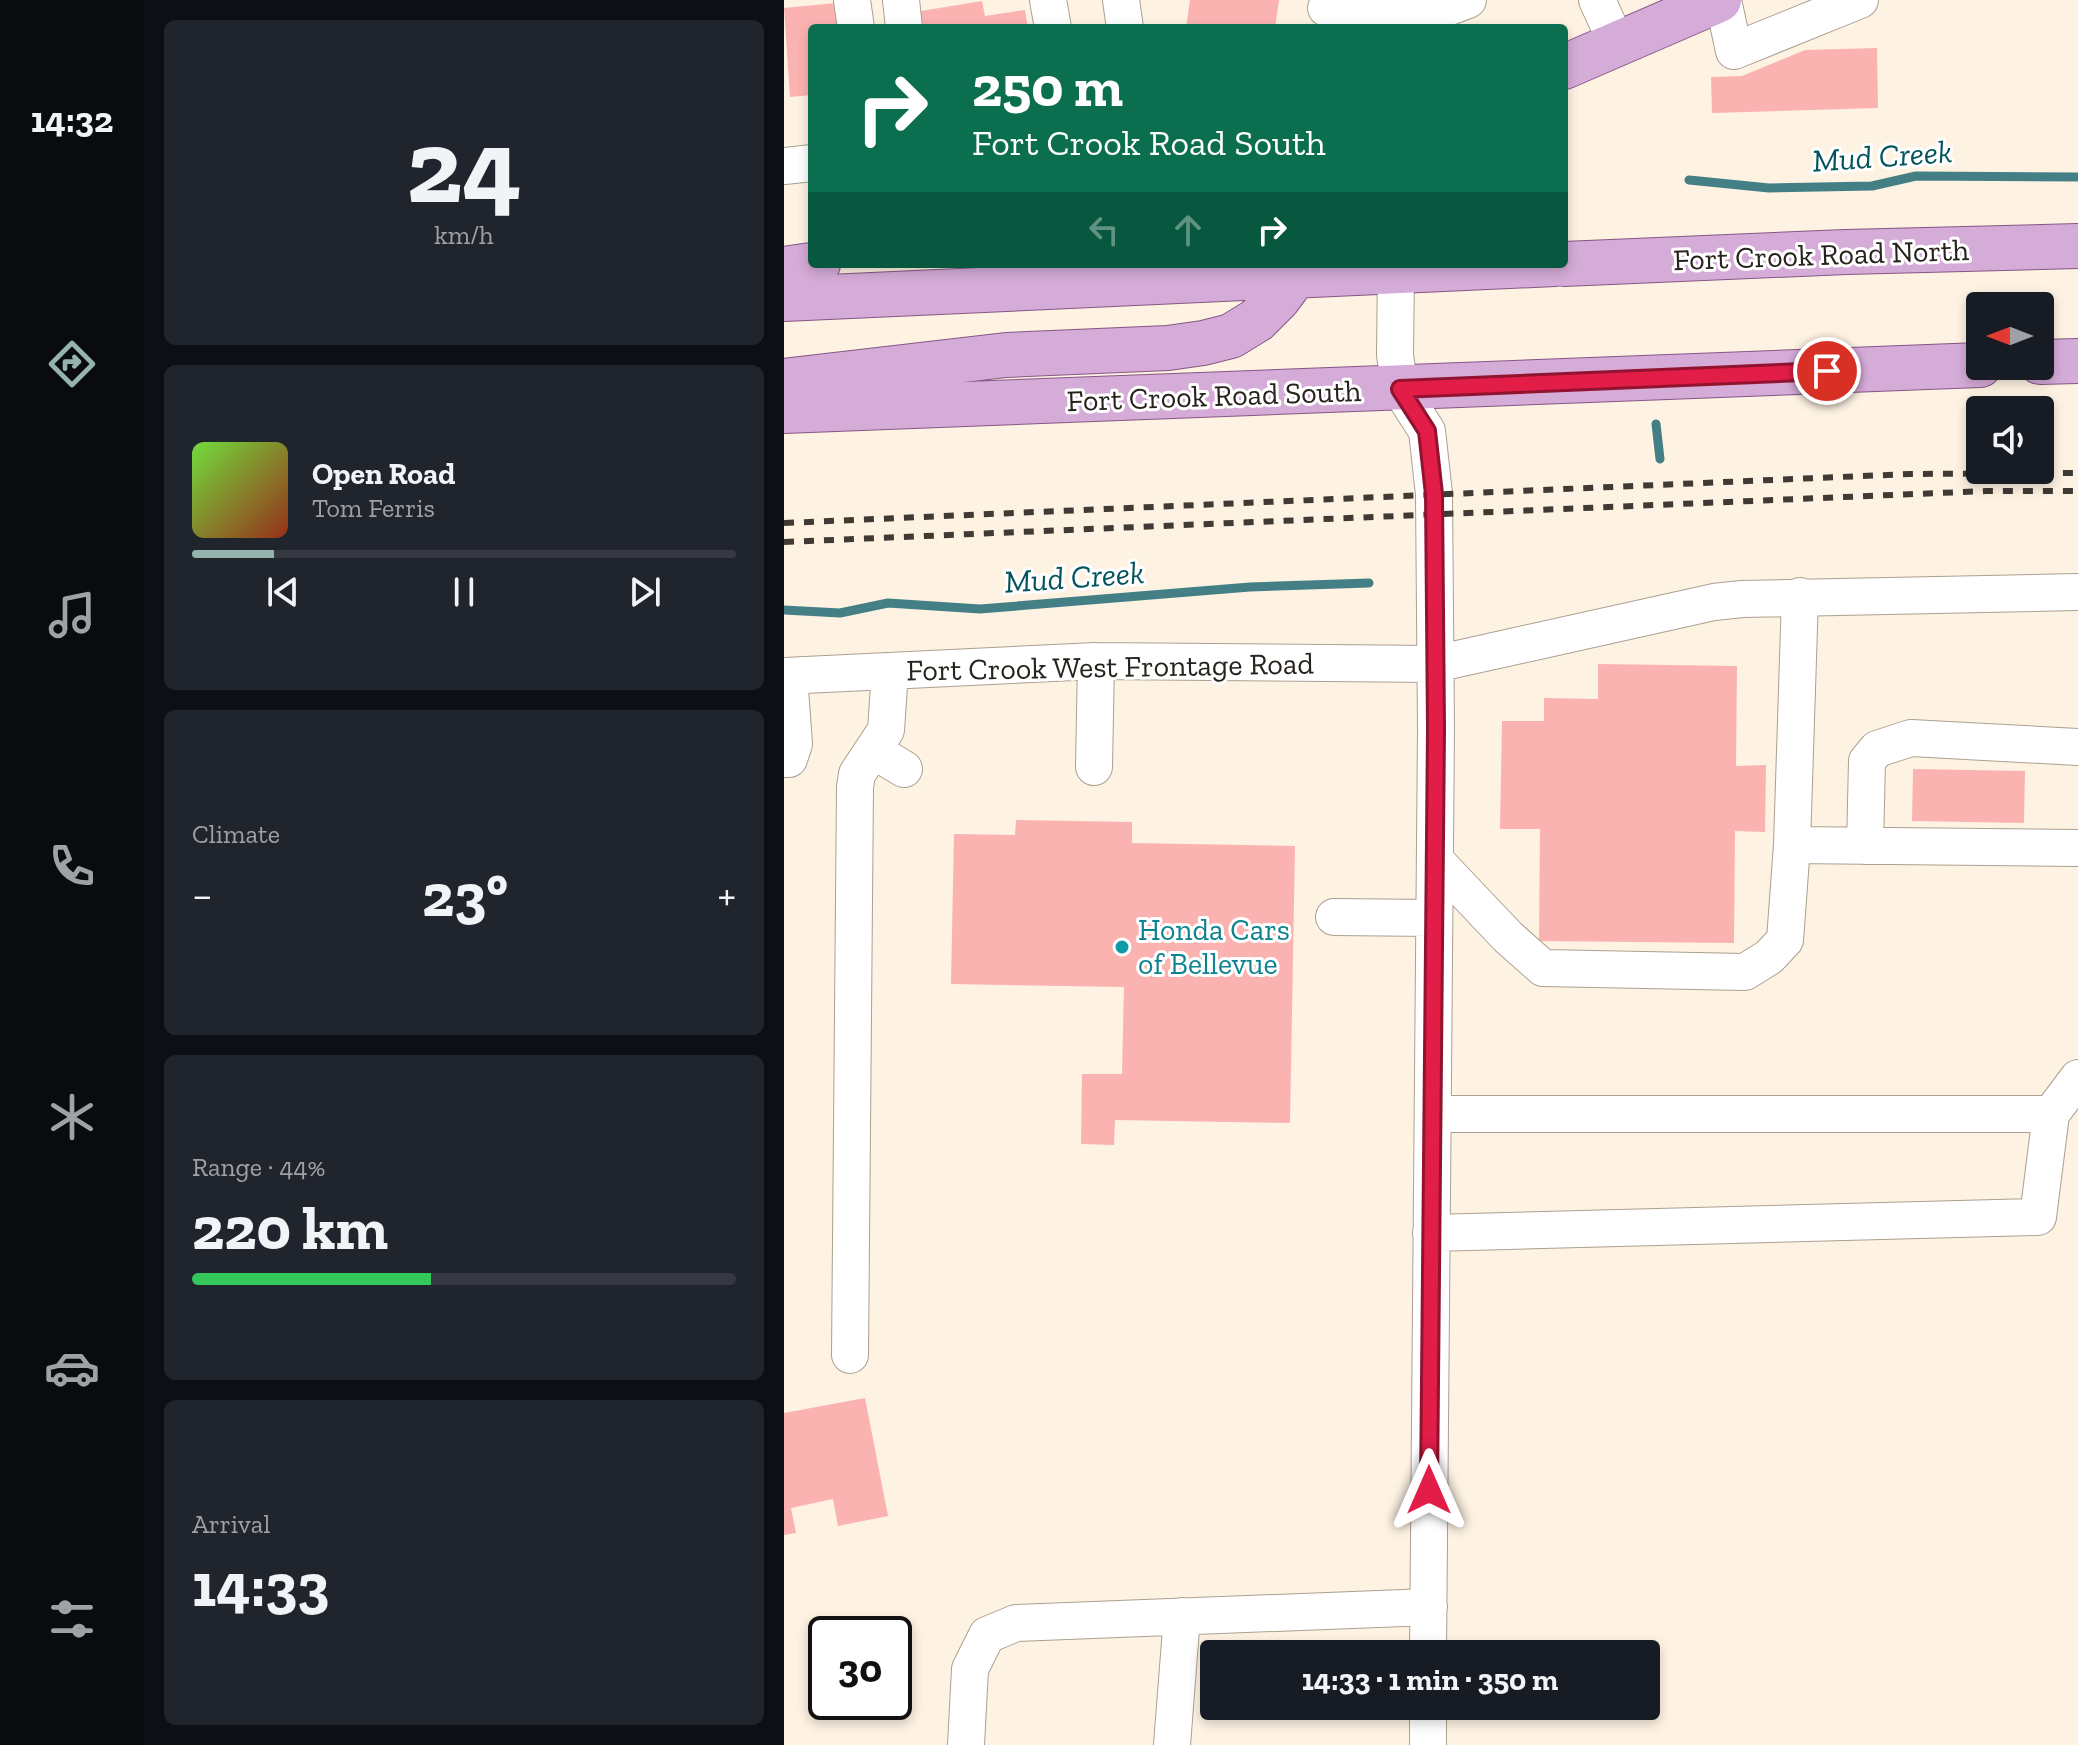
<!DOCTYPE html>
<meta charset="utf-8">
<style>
:root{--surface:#171b24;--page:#20242c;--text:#f1f3f6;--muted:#9ea1a6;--line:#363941;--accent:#94b3ad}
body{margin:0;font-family:"Zilla Slab",serif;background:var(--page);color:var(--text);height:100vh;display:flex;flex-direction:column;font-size:30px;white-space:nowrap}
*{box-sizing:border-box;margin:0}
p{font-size:26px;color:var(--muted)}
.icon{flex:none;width:44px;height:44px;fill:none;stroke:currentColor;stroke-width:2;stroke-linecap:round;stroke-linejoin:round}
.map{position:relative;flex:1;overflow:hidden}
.panel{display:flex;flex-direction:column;gap:20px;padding:20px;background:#0d0f14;width:640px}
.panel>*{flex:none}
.banner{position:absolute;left:24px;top:24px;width:760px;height:244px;border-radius:8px;box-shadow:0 4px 12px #0003;background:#0b6e4f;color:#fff;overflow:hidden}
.needle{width:52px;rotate:270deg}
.tools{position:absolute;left:1182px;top:292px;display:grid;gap:16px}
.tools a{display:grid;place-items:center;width:88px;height:88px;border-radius:8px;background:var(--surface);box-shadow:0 4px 12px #0003;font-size:40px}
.speed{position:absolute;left:24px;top:1616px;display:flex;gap:16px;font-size:40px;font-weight:700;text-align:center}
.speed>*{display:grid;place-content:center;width:104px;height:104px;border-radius:50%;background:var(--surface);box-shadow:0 4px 12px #0003;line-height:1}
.speed .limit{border:4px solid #111;border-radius:12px;background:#fff;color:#111}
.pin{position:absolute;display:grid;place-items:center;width:68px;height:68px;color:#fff;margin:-34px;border:4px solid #fff;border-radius:50%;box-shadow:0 2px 8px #0007}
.me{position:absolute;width:88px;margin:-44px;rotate:0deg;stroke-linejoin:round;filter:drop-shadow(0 0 6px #0008)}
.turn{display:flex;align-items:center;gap:28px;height:168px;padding:0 32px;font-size:36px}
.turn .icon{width:104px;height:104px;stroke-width:2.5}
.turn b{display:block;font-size:56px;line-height:68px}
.lanes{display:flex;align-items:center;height:76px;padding:0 32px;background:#0003;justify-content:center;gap:40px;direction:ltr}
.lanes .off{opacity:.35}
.big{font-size:60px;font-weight:800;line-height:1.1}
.panel .widget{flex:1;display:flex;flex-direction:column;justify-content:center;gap:12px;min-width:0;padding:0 28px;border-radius:12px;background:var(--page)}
.panel .dial{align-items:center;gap:0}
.dial b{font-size:104px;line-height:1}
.song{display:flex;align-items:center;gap:24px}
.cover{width:96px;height:96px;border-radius:12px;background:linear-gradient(135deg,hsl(100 70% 55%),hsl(10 70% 35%))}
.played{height:8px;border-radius:4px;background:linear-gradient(90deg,var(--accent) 15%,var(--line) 15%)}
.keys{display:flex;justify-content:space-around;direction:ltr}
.heat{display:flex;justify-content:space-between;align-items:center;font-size:44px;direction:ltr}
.charge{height:12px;border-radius:6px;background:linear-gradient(90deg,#34c759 44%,var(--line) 0)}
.trip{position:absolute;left:416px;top:1640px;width:460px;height:80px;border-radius:8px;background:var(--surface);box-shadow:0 4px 12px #0003;font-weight:800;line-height:80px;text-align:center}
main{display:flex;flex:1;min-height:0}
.tab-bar{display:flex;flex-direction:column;width:144px;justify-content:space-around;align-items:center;background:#090b0e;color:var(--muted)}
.tab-bar .icon{width:56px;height:56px}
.tab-bar .active{color:var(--accent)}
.tab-bar b{font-size:36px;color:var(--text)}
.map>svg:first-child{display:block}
</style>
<main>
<nav class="tab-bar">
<b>14:32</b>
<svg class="icon active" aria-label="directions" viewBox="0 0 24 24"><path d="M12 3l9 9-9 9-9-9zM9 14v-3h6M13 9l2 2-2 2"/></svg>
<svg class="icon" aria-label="music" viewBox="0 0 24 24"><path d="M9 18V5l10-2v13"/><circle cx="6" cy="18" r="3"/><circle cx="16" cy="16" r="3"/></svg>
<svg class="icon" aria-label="phone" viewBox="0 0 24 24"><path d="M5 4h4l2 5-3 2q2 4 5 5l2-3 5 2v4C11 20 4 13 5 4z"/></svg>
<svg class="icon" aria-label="climate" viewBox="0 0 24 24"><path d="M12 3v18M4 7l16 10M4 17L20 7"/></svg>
<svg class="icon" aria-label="car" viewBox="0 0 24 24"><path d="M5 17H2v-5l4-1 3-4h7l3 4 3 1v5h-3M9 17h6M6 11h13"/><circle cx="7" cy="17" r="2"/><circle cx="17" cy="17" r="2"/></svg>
<svg class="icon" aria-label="filters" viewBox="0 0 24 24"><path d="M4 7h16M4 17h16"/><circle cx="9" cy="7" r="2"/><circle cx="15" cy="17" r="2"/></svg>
</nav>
<section class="panel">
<div class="widget dial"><b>24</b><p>km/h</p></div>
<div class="widget">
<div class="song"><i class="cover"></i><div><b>Open Road</b><p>Tom Ferris</p></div></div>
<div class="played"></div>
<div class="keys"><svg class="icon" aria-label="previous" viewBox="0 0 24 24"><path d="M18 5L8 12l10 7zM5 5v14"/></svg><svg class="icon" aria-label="pause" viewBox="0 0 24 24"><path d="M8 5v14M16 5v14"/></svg><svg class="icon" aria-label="next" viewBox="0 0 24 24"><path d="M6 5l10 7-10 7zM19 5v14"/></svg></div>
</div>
<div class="widget"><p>Climate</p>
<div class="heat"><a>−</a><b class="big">23°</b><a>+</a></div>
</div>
<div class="widget"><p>Range · 44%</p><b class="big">220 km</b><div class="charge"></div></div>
<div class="widget"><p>Arrival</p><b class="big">14:33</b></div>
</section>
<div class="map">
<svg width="1294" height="1745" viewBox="0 0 1294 1745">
<rect width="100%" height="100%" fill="#fef2e3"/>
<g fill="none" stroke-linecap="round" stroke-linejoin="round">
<path stroke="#457f86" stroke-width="9" d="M905 180 985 188 1088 186 1132 176 1294 177
M872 424 876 459
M0 610 56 613 104 603 196 609 466 587 585 583"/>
</g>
<path fill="#fbb3b2" d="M406 0H495L491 28H402Z
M198 1 201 16 241 10 244 28H134L131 12Z
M52 3 54 28H28V95L6 97 0 8Z
M1093 48 1094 108 928 113 927 77 958 76 1021 50Z
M814 664 953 666 952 766 982 765 981 832 951 831 950 943 755 941 756 829H716L718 721H760V698L814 699Z
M1129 769 1241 771 1240 823 1128 821Z
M232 820 348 822V843L511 846 506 1123 331 1120 330 1145 297 1144 298 1074H338L340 987 167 984 170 834 231 835Z
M81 1398 104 1516 54 1526 49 1499 7 1508 12 1533 0 1535V1413Z"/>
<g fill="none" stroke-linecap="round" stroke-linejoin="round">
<defs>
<path id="minor" d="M68 0 72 28
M117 0 120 28
M264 0 269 28
M337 0 341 28
M813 0 833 44
M939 0 950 51 1076 0
M542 8 639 17 684 0
M0 166 28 163
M612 270 611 355 616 389 643 431 650 494 652 729 644 1654
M0 676 312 661 651 664 930 602 958 599 1294 592
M90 751 120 769
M0 759H5L10 744 5 676
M310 767 312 661
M1008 845 1294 848
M1081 846 1083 761 1093 749 1127 738 1294 747
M651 860 724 937 759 968 961 972 985 957 1001 940 1008 845 1016 596
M550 917 650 918
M649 1114H1267
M647 1233 1254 1217 1267 1114 1294 1078
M66 1355 71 787 73 774 102 730 106 671
M182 1745 186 1669 203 1635 232 1623 645 1607
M388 1745 398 1616
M644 1745V1706"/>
<path id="major" d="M780 67 935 0
M780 264 1062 252 1294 246
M0 269 34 264
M0 299 771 264
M1256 362 1294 361
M0 381 222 355 384 348 419 343 447 336 473 320 494 299 520 264
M0 411 1196 365"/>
</defs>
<use href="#minor" stroke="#aba091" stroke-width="38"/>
<use href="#major" stroke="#865785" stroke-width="46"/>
<use href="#minor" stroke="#fff" stroke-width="36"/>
<use href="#major" stroke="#d5abd8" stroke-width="44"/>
<path stroke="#3f3a33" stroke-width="6" stroke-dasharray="10 10" stroke-linecap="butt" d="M0 523 1125 474 1294 473
M0 542 1202 491H1294"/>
</g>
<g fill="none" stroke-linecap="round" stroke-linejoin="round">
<defs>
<path id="route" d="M645 1490 652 729 650 494 643 431 616 389 1043 371"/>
</defs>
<use href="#route" stroke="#92132f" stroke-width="20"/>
<use href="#route" stroke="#e11d48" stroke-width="14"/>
</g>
<circle fill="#0f9aa8" stroke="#fff" stroke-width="3" cx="338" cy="947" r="8"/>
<g text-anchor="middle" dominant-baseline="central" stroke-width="6" stroke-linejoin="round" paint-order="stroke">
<g font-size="30" fill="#26221c" stroke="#fff">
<text transform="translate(1037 255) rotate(-2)">Fort Crook Road North</text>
<text transform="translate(430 396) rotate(-2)">Fort Crook Road South</text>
<text transform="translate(326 667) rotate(-1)">Fort Crook West Frontage Road</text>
</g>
<g font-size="30" fill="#0d838f" stroke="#fff" text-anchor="start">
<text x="354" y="930">Honda Cars<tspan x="354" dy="34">of Bellevue</tspan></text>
</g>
<g font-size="32" font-style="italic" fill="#04545d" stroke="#fff">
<text transform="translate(1098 156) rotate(-4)">Mud Creek</text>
<text transform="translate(290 577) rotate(-4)">Mud Creek</text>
</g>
</g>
</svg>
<div class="tools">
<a><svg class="needle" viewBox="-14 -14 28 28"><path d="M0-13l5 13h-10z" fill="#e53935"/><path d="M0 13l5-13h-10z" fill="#9ea1a6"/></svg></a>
<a><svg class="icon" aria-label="sound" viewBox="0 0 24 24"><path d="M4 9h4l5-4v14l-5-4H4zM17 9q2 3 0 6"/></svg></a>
</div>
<div class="speed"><div class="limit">30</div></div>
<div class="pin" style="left:1043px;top:371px;background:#d93025"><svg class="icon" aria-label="arrive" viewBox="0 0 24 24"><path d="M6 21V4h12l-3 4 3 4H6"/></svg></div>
<svg class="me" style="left:645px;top:1490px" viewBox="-20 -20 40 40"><path d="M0-17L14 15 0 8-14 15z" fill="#e11d48" stroke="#fff" stroke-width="4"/></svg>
<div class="trip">14:33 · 1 min · 350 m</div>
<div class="banner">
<div class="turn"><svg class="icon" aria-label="right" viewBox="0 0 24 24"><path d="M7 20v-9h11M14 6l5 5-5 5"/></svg><div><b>250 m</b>Fort Crook Road South</div></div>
<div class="lanes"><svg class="icon off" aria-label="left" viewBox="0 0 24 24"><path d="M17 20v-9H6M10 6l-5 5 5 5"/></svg><svg class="icon off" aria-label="ahead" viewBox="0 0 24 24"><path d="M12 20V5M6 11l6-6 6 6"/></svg><svg class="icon" aria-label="right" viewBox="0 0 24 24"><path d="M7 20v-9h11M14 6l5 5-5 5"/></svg></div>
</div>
</div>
</main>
